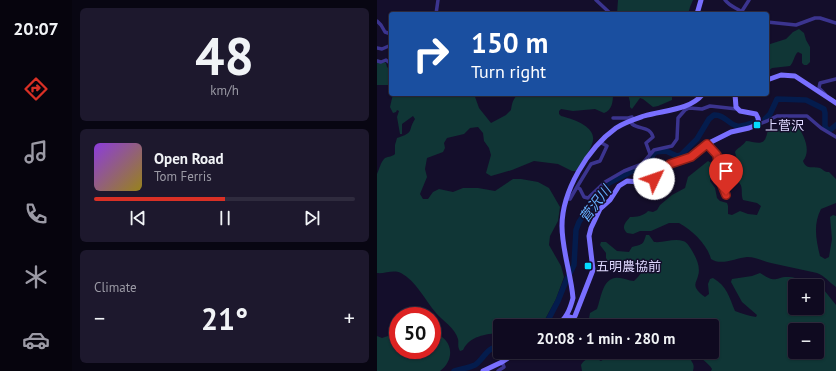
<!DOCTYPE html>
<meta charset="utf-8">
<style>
:root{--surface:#0f0a20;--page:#1d182d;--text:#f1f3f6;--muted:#9b9aa5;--line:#2f2b3e;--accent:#d93025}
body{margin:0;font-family:"PT Sans","Noto Sans JP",sans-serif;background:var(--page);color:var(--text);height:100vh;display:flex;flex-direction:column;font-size:15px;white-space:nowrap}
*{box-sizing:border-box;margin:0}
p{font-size:13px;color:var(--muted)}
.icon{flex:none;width:22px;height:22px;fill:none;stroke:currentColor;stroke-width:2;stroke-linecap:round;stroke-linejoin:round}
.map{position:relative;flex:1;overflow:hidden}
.side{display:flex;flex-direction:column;gap:8px;padding:8px;background:#080612;width:305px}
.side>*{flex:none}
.hud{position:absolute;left:12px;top:12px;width:380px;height:84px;border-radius:4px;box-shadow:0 1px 3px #0004,0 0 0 1px var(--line);background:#1a4fa0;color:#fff;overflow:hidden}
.controls{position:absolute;left:411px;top:279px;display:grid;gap:8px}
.controls a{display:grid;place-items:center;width:36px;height:36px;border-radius:4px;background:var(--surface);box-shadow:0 1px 3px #0004,0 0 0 1px var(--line);font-size:20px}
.speed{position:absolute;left:12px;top:307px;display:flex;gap:8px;font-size:20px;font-weight:700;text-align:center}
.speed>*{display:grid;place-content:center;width:52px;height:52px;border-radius:50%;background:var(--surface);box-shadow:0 1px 3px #0004,0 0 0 1px var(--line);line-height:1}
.speed .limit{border:6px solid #d22;background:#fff;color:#111}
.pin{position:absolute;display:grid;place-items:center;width:34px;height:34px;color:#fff;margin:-41px -17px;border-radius:50% 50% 50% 0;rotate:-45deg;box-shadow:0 0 4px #0007}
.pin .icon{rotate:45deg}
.me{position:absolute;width:44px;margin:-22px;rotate:48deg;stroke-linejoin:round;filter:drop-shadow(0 0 3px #0008)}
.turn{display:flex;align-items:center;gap:14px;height:84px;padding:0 16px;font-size:18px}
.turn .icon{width:52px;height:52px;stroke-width:2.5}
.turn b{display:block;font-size:28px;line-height:34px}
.big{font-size:30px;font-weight:800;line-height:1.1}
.side .widget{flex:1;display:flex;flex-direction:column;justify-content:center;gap:6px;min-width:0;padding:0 14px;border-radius:6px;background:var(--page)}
.side .dial{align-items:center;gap:0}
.dial b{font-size:52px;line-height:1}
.song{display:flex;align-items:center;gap:12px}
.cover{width:48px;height:48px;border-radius:6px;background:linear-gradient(135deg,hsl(270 70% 55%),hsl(50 70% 35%))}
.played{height:4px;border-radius:2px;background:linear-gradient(90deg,var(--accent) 50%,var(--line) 50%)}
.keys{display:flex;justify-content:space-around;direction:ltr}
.heat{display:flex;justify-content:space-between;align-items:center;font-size:22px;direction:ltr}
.trip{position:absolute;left:116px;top:319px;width:226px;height:40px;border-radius:4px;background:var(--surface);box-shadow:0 1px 3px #0004,0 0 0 1px var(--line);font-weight:800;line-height:40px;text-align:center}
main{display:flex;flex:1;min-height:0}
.tab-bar{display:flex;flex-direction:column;width:72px;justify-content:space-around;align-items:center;background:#06040d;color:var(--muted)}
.tab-bar .icon{width:28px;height:28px}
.tab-bar .selected{color:var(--accent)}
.tab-bar b{font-size:18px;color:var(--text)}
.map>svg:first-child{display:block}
</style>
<main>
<nav class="tab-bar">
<b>20:07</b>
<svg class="icon selected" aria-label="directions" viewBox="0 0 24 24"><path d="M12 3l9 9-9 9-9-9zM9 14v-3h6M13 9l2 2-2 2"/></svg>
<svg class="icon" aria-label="music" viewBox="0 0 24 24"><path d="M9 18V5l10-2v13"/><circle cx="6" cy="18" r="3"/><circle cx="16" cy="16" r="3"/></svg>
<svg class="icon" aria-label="phone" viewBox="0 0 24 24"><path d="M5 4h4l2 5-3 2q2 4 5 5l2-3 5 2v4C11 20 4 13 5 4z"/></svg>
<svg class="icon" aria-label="climate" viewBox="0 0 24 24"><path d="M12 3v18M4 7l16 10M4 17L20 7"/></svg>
<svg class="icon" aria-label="car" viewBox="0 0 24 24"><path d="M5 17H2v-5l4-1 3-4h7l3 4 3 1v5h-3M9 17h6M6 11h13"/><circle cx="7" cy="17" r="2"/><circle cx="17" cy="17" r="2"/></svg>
</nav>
<section class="side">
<div class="widget dial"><b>48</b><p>km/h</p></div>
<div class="widget">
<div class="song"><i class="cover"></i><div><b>Open Road</b><p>Tom Ferris</p></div></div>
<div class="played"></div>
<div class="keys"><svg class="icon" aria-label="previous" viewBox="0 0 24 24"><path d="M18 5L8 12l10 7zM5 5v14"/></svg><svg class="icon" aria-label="pause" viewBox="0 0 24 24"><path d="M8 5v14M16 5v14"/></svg><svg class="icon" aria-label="next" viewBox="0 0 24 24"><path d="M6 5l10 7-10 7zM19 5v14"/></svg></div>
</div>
<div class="widget"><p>Climate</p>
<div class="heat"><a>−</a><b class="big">21°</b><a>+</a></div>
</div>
</section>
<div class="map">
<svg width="459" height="371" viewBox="0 0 459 371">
<rect width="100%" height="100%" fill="#140e2b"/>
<path fill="#103636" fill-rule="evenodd" d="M241 0H316L313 7 311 14H240Z
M422 29 427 33 429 40 433 47V62L430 65H427L425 63V54L421 52C417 55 417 62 413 66L395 68 390 72V45L409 39 416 32Z
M0 59 9 63 10 67 14 71V85H0Z
M16 94H97L102 108 114 123 129 115 134 110C135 103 136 99 141 94H236C236 102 235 110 227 113L218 109 196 111 184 109 182 111V114L184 116C196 119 222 127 215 144 212 153 204 163 199 171H195L181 164 157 161 135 170 114 176 109 173 114 155 112 148 107 141 106 133 101 127 93 128 87 134 70 138 67 143 68 148 66 152 50 158 48 169 50 177 43 194 46 199H51L56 192 62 189 76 192 86 188H101L118 191 136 179H144L161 182 172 188 183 207 181 221 173 236 172 245 184 266 187 277 179 299 165 325 162 326H123V333C108 334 93 336 86 350L83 351C80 346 82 343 81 339 78 328 65 320 59 313 48 300 39 281 24 273 16 269 8 274 0 273V174C2 170 4 161 8 158 12 156 15 157 18 154V145L20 138C38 132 30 132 38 119L36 116 25 124V134H23L20 117 22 111 20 110 19 112 16 113 13 107Z
M251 94H295V100L281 106 276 107 266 99 263 98 255 109 253 107V102Z
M420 126C428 136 434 151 426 161 429 170 436 166 443 168 447 170 447 172 452 172L459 179V203L444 209C436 224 439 240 443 256L448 259 452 257 455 239 453 217 456 215 459 216V287C452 282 448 276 440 273 425 270 409 266 394 263 385 261 379 257 370 257 359 258 344 266 334 259 330 244 315 230 302 223H292L274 231H263L256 234 250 233C244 227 248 223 253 217 259 217 267 216 271 211L276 212 280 210 283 205 295 195 308 188 311 177 331 161 336 164 333 181 338 188 340 198 343 201 350 203 351 206V214L355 215 363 211 371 214 380 215 384 206 380 203 366 200C363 191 368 187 359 179V164L360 160 358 152C360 148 366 146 369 141 376 141 386 147 389 137 390 135 390 133 391 131L398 132 403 128Z
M269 235H272L277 242C287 243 297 238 306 241 310 242 312 246 314 249 319 257 324 267 321 276 320 281 317 283 319 288 321 292 325 295 328 297L332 294 331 284 333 279 336 278C350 286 352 297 358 311 364 313 372 316 379 317L380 315 365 302 354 282 355 279 375 276 383 273C401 285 397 276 413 277 419 277 424 282 430 284 433 285 436 285 439 286H418V308H440V286L447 290 459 305V371H334L335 369C331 362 323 359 319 352H335V326H273L262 322 237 326H207L211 324 213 313 220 309C224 299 225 280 238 278 245 277 251 281 257 281L261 277 264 273C255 261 245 264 232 263L229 258V253L223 245 224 242H229L240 251 252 252 255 247C266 244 266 245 269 235ZM418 330H440V352H418Z
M55 333C76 337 79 359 63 371H0V336L5 338 11 336 21 340V350H55Z
M237 352H273C286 360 307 344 315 362 317 365 317 367 316 371H205L204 365C209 357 216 357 224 361Z"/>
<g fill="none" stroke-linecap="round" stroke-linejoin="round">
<path stroke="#041c4d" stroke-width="5.5" d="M388 119 393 114 400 99 429 100 447 109 448 113V127L451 130H453L459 125
M168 326 181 301 189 281 197 265 199 230 202 222 206 216 223 200 230 184 269 164 278 152 289 151 300 156 304 155 320 139 332 119 337 115C347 114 351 124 360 126 366 127 373 123 379 122
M77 371C83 369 92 368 98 365 107 359 110 346 123 347"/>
<path stroke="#3b348f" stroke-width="3.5" d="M219 0 234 14
M348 0C354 8 362 8 367 14
M365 11 372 0
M59 14 61 0
M0 21 4 25 8 32 14 34
M390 22 419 25 438 18H443L459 23
M0 48 5 49 14 45
M0 61 4 62 9 60 14 64
M448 94 442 88 443 83 459 79
M236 118H251L255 117V124C263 130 273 126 276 137L269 143 273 154
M382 124 390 121 400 116H430L444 128 459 137
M330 144 340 155 343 180 349 195
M200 187 214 164 223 161 230 146 223 142
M189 199H193L200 187 203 189 207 197 211 198 228 182 247 171 265 164 277 150 295 146 300 139 301 118 308 110 312 108 325 109 333 106 360 109
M190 326 196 322V318
M121 371 127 367 125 362"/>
<path stroke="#796fff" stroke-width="5" d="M320 14 324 0
M390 80 404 75 418 76 459 103
M190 316 196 318 198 316 216 270 212 236 214 228 223 209 233 200 242 186 250 181 262 182 273 181 277 179 293 164 314 157 330 144 354 132 372 128 382 124 381 118 379 114 363 111 359 107 358 94
M179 326C189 319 193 310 196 298 194 274 185 250 185 226 185 191 211 148 239 128 248 122 258 119 267 116 286 110 312 111 326 94
M106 371 125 362 140 352"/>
</g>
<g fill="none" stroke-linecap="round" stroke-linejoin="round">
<defs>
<path id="route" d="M277 179 293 164 314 157 330 144 340 155 343 180 349 195"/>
</defs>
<use href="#route" stroke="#8d1f18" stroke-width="10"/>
<use href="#route" stroke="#d93025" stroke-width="7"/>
</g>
<g fill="#04dbff" stroke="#140e2b" stroke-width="1.5">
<rect x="376" y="121" width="8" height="8" rx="2"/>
<rect x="207" y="262" width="8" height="8" rx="2"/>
</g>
<g text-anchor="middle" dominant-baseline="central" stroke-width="3" stroke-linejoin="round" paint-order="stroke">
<g font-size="13" fill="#ded8ff" stroke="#140e2b" text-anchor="start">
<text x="388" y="125">上菅沢</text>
<text x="219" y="266">五明農協前</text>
</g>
<g font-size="14" font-style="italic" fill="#66b1ff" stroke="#140e2b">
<text transform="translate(218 204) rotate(-53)">菅沢川</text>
</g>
</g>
</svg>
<div class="controls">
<a>+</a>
<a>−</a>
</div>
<div class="speed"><div class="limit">50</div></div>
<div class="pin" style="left:349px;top:195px;background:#d93025"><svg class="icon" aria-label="arrive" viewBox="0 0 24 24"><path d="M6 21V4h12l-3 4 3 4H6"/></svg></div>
<svg class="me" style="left:277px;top:179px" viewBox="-20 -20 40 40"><circle r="19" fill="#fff"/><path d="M0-13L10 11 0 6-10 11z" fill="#d93025"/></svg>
<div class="trip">20:08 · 1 min · 280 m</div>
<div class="hud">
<div class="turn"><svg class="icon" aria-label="right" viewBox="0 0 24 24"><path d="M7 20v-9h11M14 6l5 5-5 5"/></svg><div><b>150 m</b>Turn right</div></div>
</div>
</div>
</main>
